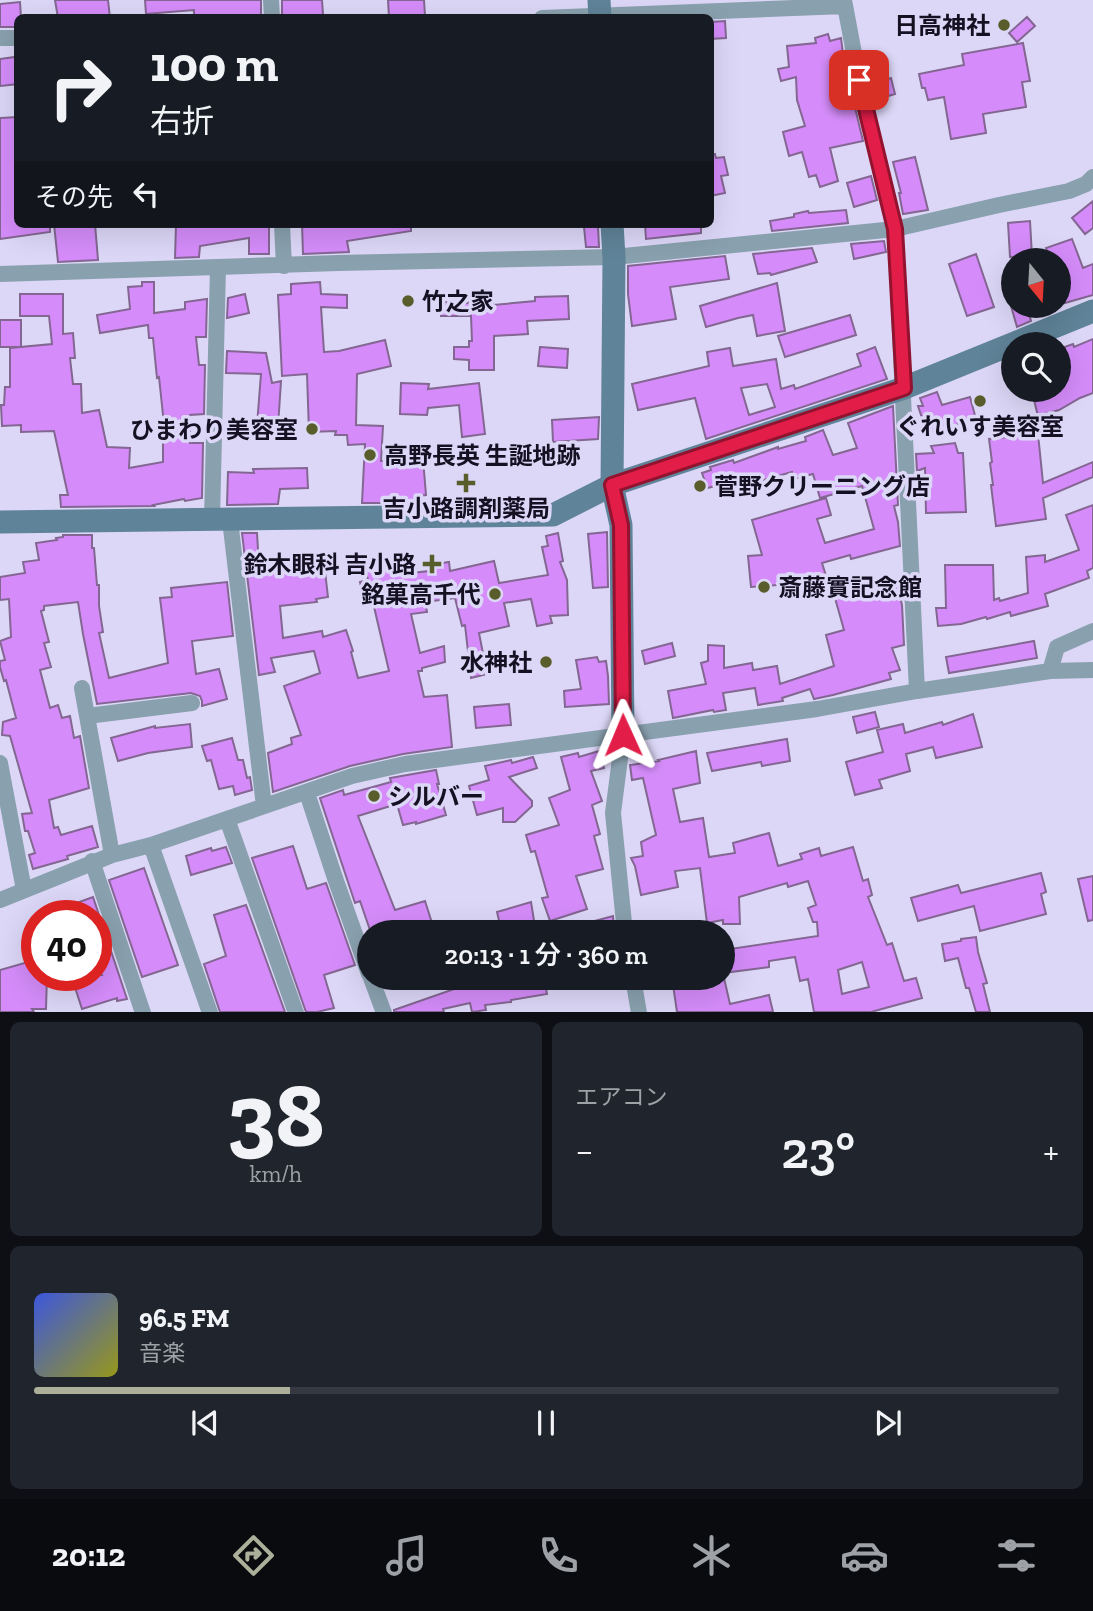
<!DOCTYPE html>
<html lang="ja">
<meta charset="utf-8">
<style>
:root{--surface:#171b24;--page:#20242c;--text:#f1f3f6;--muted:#9ea1a6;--line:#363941;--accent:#acb09b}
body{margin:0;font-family:"Zilla Slab","Noto Sans JP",serif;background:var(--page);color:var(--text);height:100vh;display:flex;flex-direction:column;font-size:26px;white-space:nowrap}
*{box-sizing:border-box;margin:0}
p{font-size:23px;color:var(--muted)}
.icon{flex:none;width:38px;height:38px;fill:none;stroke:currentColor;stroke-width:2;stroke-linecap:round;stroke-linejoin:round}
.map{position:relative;height:1012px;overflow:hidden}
.panel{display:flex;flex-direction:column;gap:10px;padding:10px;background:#0d0f14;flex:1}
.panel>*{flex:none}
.hud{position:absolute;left:14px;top:14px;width:700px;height:214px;border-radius:10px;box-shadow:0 7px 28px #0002;background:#171b24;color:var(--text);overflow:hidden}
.needle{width:46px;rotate:162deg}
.fabs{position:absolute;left:1001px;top:248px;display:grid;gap:14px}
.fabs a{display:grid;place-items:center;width:70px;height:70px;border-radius:50%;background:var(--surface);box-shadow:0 7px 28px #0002;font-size:35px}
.speed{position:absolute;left:21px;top:900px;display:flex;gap:14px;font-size:35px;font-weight:700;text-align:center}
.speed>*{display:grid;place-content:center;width:91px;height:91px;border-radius:50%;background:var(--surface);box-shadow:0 7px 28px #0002;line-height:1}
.speed .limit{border:10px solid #d22;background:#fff;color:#111}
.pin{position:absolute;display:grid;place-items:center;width:60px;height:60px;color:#fff;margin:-30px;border-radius:14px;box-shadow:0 4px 10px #0006}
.me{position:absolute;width:77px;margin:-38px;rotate:359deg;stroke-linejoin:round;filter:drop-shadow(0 0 5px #0008)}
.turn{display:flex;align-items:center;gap:24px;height:147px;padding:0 21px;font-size:32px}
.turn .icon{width:91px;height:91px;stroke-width:2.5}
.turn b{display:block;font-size:49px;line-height:60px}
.then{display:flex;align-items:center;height:66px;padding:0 21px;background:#0003;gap:14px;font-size:26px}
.big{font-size:52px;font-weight:600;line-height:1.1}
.panel .card{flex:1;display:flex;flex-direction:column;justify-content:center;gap:10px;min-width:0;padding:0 24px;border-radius:10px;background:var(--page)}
.panel .dial{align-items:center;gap:0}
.dial b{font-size:91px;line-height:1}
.song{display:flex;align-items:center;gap:21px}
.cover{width:84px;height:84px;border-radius:10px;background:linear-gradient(135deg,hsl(230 70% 55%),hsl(60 70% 35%))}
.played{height:7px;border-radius:4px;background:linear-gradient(90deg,var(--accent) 25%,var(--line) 25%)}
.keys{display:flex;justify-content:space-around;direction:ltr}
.heat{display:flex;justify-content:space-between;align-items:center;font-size:38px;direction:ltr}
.panel .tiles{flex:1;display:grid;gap:10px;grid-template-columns:1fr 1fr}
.card:last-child{grid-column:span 2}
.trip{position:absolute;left:357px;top:920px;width:378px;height:70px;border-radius:35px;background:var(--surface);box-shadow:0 7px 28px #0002;font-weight:600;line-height:70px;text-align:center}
.tab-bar{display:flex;height:112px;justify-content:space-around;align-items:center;background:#090b0e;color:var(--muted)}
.tab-bar .icon{width:49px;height:49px}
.tab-bar .on{color:var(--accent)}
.tab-bar b{font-size:32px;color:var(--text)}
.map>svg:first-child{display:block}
</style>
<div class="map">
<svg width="1093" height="1013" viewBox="0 0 1093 1013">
<rect width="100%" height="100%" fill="#dcd7f7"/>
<path fill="#d58cfa" stroke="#836692" stroke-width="2" fill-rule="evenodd" d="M55 0H108L110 18H58Z
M145 0H261V18H194V10L146 14Z
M282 0H322L323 15 282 17Z
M388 0H424L425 16 389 18Z
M20 2 21 18H18V27H0V4Z
M1027 17 1035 26 1017 42 1009 33Z
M725 21 726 38 710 39V22Z
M828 34 830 41 841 38 843 54 836 56 838 91 850 87 863 141 830 148 838 181 820 187 816 175 809 177 802 152 789 156 783 132 805 126 797 100 796 77 781 81 778 69 789 67 787 46 816 43 815 38Z
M1023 43 1030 81 1022 82 1026 107 983 114 986 133 951 139 944 97 928 100 925 88H922L919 74 964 65 962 54Z
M15 57 18 84 0 86V59Z
M879 64 885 80 891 78 895 94 875 100 867 68Z
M18 117V224H50V232L0 239V118Z
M710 154H715L716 158 724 157 728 175 721 176 725 193 710 196Z
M915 157 928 210 903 214 899 193H901L893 162Z
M871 176 877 200 854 207 847 183Z
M1093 201V228L1085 234 1072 218Z
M846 210 848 223 772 231 770 221 794 217V214L808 211 809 213Z
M1030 221 1032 256 1010 257 1008 223Z
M54 224H95L98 260 58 262Z
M176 224H269V254H249V238L200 246 199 257 175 258Z
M302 224H411V231L347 241 349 252 303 254Z
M645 224H701V233L646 239Z
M598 226 599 247H586L584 227Z
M1072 239 1083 268 1093 264V295L1065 303 1063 296 1059 298V261H1051L1046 248Z
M884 241 886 252 854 259 851 244Z
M812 248 817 262 771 275 770 273 758 274 753 254Z
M976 254 994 307 967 316 949 264Z
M725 256 729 279 670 287 676 319 632 326 628 294V266Z
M142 282H154V313L185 309V302L207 299 206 337H196L199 365H205L204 414 190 415V443H203L202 498 185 501 184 499 153 505 154 506 61 507 60 495H68L54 431 21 432V425L2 426 1 405H4L5 387H10V348L52 344 49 316H20V294H63V334L73 333 75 358H70L73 384H81L82 413 99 410 107 447 130 448 129 468 163 462V415L159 377 157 378 153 338H149L148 325 100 333 97 315 130 309 128 287 142 286Z
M320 282 321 294 347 295V308L321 307 324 352 339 351 385 340 391 366 357 374 356 425 383 426 381 461 423 459 426 495 417 496 418 503H362L365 444 348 445 347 435H335L336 431 309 432 307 374 282 376 278 295 291 294V284Z
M777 283 785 331 757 336 753 315 738 318 706 327 700 306Z
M245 294 249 313 227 318 228 298Z
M492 296 493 305 535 301V297L568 296 569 319 527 321 528 334 494 336V370H469V360L454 359V347H469V341H472L471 316H441V302L469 303V297Z
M1011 306H1027L1031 321 1017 327Z
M850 315 856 335 785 357 778 336Z
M0 320H21V347H0Z
M1093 339V393L1080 398 1059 410 1038 416 1033 396 1059 390V349L1073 344 1074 347Z
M540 347 568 349 567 368 538 366Z
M875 347 887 379 706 439 695 398 638 410 632 384 709 366 707 352 730 348 733 366 776 359 781 389 794 385 795 389 861 366 857 354ZM767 384 775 407 749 415 741 388Z
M227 351 266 353 272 383 281 381 278 427 257 425 261 374 226 373Z
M401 383 429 384 428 389 479 383 485 434 462 437 459 405 428 408 427 415 400 414Z
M937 392 942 405 970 397 976 419 927 433 918 406H923L920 398Z
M893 406 898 505 894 506 898 522 900 546 851 559 850 555 822 563 828 582 793 592 790 584 751 587 748 556 762 555 752 520 826 498 831 515 817 519 825 543 874 529 862 486 820 498 813 474 794 479 792 472 756 482V483L743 488 740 481 717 489 716 486 707 488 702 473 711 470 710 467 733 460 734 463 778 447V449L806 441 805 437 823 430 833 455 857 448 848 423Z
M599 417 598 439 553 442 552 420Z
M1038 434 1043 483 1093 462V477L1043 498 1046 519 996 526 991 485H993L990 463 992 462 989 439Z
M955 443 958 453H963L966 512 926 513 925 468 917 471 916 454 934 453 931 446Z
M307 468 308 488 280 489 278 504 227 505 228 472 254 473 253 469Z
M1093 505V568L1087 571 1089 578 1045 594 1048 606 1011 616 1010 612 987 619 986 617 961 624 938 626 936 608H946L945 565H993L994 600 999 598 1000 601 1028 593 1026 557 1045 555V562L1079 550 1066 515Z
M607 532 608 587 593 588 588 534Z
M242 533H257L259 567 298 563 299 567 324 563 328 597 316 599 317 602 280 606 283 638 322 631 323 637 346 630 353 651 351 652 358 678 389 671 371 594 363 596 360 582 368 580 364 564 398 556 402 574 429 571V565L449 562 450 571 494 561 499 583 548 575 542 547 548 546 546 536 558 533 563 561 560 562 567 580 568 615 550 616 552 623 537 626 531 599 504 603 509 626 479 633 487 674 471 678 465 625 462 626 455 598 425 602 427 612 411 614 420 653 444 646 445 662 422 668V671H418L424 697 447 695 452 747 403 754 350 766 273 792 268 753 292 744 291 738 301 735 284 686 320 673 314 651 271 658 275 672 259 675Z
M63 535H92V548H94L97 585H99V606L103 632 99 633 109 678 168 663 160 598 172 597 171 588 227 582 233 636 192 641 196 674 219 669 227 699 202 706V701L200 696 191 693 97 704 83 634 78 602 44 606V610L41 611 49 642 44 643 51 667 40 670 50 708 58 705 62 718 70 716 74 738 80 736 89 788 49 800 54 828 58 827 61 835 92 826 98 847 67 856 68 859 33 869 29 855 35 853 28 831H25L22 814 32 813 10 736 2 735 3 722 16 718 6 680 4 681 0 667V661L5 660 0 641 11 637 9 599 0 600V577L25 573 23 562 39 560 36 543 57 540 56 538 63 537Z
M896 581 902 605 904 645 892 648 900 670 889 673 891 679 833 695 814 699 810 689 782 698 783 701 758 705 755 688 723 693 726 710 714 712 713 710 673 718 668 691 706 684 701 663 708 661V645L724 646V668L752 663 753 670 777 666 780 684 834 666 826 635 844 630 833 591 852 585 853 588 885 584Z
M1034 641 1037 658 949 673 946 657Z
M672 643 675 656 645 664 642 651Z
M597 657 599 662 606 661 608 676 609 704 565 707 564 691 581 689 576 660Z
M509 704 511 725 476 728 474 707Z
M875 712 879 727 857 733 853 717Z
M973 714 982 747 936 758 933 747 906 754 910 771 879 780 882 788 855 795 846 762 883 752 877 730 903 724 905 733 942 722 943 725Z
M190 724 192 747 148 753 118 761 111 738 155 726V728Z
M232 738 238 760H243L247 778 250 777 252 790 235 795 233 786 219 789 211 760 207 761 202 746Z
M787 739 790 761 762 766 761 762 712 771 707 753Z
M599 751 604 768 591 771 602 801 592 805 600 834 594 836 603 869 576 876 587 909 550 921 542 898 548 897 535 851 531 852 526 835 559 825 549 798 570 790 561 757 578 753 579 757Z
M696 751 700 783 673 789 680 822 703 818 709 857 735 853 733 843 769 833 778 866 802 859 800 854 819 848 821 856 853 847 863 881 868 879 872 895 868 897 887 945 892 943 904 981 916 978 922 998 871 1012H814L808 979 800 981 795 957 769 961V967L723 973V950L818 936 817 922H813L808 908 816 905 808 881 788 887 787 883 739 897 740 924H723V920L707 923 700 868 675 871 678 887 641 895 635 866 631 858 643 856 641 842 656 835 643 778 632 780 630 765 659 761 658 760ZM862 962 869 987 842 994 838 970Z
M533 757 537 768 509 777 532 801V806L515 822H503V808L477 815 469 786 489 780 485 766 511 760 512 763Z
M436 770 439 784H437L446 815 416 824V822L403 825 397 804 358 816 395 910 425 901 432 923 400 933H371L360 901 355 903 320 798 343 790 344 795 391 782 390 778Z
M293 846 307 889 326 883 355 965 324 975 334 1008 317 1012H306L252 858Z
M226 847 232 863 191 875 186 856 211 848 212 851Z
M144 868 178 965 142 977 109 880Z
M1041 873 1046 892 1041 894 1046 914 980 931 974 906 918 921 911 898 958 885 961 893Z
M1093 876V920L1088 921 1078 879Z
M93 897 127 999 117 1001V998L82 1009 71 975H102L96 960V915H46V914Z
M531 902 536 933H502L497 912Z
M246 905 285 1012H220L204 964 226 956 214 915Z
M613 916 614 933H566L565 929Z
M976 937 978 952 987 983 983 984 990 1012H976L969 988H966L958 958 945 961 942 944 961 941V939Z
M35 960 37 975H47L46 1009H32L34 1012H0V970Z
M510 978H544L547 994 511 1000V1002L485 1005 486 1010 472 1012 470 1003 443 1009 444 1012H394V1010L463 986 462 984 479 980 480 984 510 980Z
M672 978H724L730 1004 769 995 773 1012H677Z"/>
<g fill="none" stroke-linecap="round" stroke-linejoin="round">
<path stroke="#89a0ae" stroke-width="16" d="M271 0 272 18
M844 0 859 80 895 229 917 691
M542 18 845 6
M0 38H18
M282 224 284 266
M0 274 338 263 614 257 895 229 999 205 1069 191 1086 184 1093 177
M212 520 218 267
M230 520 264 806
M1050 671 1057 647 1093 631
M82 688 112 855
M87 716 192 703
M623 735 613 813 625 933
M0 763 24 890
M307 793 335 878 369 974
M227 819 296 1013
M151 845 210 1013
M92 861 143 1013
M0 900 112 855 151 845 352 776 405 764 817 709 917 691 1050 671 1093 670
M371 978 384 1013
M633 978 639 1013"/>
<path stroke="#5f8398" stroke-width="23" d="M599 0 600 18
M612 224 614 257 612 485 621 525 623 735
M0 522 553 515 612 485 904 388 1093 311"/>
</g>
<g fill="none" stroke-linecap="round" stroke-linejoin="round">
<defs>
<path id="route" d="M623 735 621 525 612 485 904 388 895 229 859 80"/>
</defs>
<use href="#route" stroke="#92132f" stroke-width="18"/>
<use href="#route" stroke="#e11d48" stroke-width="12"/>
</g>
<g fill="#585d2b" stroke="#dcd7f7" stroke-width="2.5">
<circle cx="1004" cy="25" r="7"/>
<circle cx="408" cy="301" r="7"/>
<circle cx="980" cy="401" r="7"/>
<circle cx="312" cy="429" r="7"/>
<circle cx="370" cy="455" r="7"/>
<path d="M462.5 472.5h7v7h7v7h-7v7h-7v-7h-7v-7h7z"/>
<circle cx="700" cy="486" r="7"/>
<path d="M428.5 553.5h7v7h7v7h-7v7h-7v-7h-7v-7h7z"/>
<circle cx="764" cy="587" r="7"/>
<circle cx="495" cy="594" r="7"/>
<circle cx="546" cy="662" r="7"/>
<circle cx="374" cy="796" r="7"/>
</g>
<g text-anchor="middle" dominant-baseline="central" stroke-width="7" stroke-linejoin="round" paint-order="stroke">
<g font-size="24" font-weight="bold" fill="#151123" stroke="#dcd7f7" text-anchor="end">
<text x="990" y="25">日高神社</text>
<text x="422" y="301" text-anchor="start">竹之家</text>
<text x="980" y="426" text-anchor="middle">ぐれいす美容室</text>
<text x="298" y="429">ひまわり美容室</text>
<text x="384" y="455" text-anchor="start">高野長英 生誕地跡</text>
<text x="714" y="486" text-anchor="start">菅野クリーニング店</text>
<text x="466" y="508" text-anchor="middle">吉小路調剤薬局</text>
<text x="416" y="564">鈴木眼科 吉小路</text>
<text x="778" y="587" text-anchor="start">斎藤實記念館</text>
<text x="481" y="594">銘菓高千代</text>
<text x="532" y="662">水神社</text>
<text x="388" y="796" text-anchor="start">シルバー</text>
</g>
</g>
</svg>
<div class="fabs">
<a><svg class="needle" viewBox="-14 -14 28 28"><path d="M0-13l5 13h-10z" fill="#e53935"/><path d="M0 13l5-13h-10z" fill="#9ea1a6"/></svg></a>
<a><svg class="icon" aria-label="search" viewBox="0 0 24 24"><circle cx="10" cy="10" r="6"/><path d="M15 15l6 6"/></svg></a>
</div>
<div class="speed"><div class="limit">40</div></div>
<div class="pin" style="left:859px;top:80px;background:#d93025"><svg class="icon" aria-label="arrive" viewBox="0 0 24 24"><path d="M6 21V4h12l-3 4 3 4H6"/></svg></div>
<svg class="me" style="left:623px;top:735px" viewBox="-20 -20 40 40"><path d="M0-17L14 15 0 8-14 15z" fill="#e11d48" stroke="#fff" stroke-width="4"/></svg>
<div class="trip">20:13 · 1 分 · 360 m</div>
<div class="hud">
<div class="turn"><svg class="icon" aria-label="right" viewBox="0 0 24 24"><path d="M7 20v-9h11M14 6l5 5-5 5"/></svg><div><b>100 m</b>右折</div></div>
<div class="then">その先<svg class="icon" aria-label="left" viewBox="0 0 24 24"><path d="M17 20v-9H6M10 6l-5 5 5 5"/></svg></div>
</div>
</div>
<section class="panel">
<div class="tiles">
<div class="card dial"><b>38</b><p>km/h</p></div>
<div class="card"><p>エアコン</p>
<div class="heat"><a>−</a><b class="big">23°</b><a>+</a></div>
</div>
<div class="card">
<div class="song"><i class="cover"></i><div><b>96.5 FM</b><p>音楽</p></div></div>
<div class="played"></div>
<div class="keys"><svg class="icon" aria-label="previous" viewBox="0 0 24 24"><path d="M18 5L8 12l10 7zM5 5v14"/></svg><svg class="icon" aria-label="pause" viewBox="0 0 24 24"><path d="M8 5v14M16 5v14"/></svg><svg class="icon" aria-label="next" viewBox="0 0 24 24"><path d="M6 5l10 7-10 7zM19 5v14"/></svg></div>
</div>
</div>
</section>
<nav class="tab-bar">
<b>20:12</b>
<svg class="icon on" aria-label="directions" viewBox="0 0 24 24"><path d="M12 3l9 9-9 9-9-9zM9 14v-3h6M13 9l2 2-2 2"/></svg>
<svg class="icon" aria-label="music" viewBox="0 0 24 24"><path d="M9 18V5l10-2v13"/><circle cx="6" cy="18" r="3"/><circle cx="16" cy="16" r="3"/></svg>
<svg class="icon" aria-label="phone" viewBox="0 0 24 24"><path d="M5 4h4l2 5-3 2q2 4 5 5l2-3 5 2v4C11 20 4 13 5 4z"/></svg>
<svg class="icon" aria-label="climate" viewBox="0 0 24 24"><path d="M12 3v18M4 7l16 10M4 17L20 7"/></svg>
<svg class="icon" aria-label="car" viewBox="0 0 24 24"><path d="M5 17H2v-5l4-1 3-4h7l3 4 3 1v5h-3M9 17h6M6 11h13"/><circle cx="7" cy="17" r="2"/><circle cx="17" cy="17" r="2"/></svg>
<svg class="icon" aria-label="filters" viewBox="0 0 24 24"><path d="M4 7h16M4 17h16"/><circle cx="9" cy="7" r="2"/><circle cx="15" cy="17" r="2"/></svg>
</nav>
